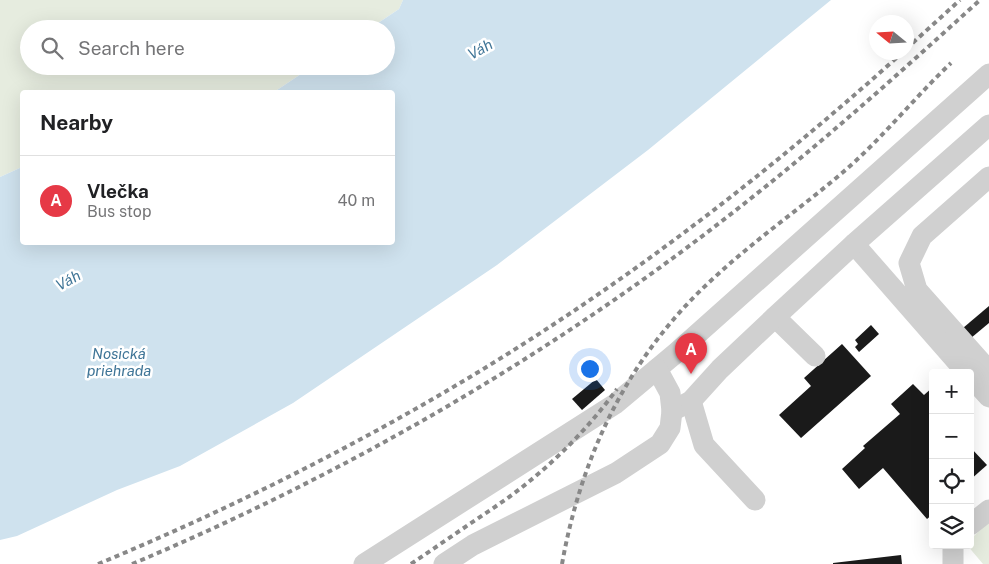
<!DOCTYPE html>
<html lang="en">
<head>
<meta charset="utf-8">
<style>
  body { margin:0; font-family:"Public Sans",sans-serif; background:#f2f2f2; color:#202124 }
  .controls { position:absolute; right:15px; bottom:15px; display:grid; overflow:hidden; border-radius:5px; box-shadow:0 5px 20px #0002 }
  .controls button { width:45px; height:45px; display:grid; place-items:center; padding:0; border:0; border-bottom:1px solid #e0e0e0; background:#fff; color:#202124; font:25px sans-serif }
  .compass { position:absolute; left:869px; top:15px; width:45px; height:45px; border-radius:50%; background:#fff; box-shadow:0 5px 20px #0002; rotate:288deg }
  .you { position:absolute; left:589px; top:368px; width:18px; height:18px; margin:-12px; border:4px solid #fff; border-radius:50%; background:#1a73e8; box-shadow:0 0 0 8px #1a73e833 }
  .badge { display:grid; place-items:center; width:32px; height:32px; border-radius:50%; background:#e63946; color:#fff; font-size:16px; font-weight:700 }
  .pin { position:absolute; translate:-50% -41px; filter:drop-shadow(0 1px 2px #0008) }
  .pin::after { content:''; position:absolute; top:26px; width:18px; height:15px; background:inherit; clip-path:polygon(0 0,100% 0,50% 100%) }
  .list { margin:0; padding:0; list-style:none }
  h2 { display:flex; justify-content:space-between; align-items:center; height:65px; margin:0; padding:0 20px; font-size:21px }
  h2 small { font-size:16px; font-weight:400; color:#757577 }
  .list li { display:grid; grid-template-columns:32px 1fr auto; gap:15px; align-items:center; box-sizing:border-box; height:90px; padding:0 20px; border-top:1px solid #e0e0e0 }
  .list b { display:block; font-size:19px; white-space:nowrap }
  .list p { margin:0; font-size:16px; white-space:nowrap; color:#757577 }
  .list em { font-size:16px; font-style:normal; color:#757577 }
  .icon { flex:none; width:28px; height:28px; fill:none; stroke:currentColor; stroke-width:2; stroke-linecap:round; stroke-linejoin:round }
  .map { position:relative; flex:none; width:989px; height:564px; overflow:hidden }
  .search { position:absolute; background:#fff; box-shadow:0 5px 20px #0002; left:20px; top:20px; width:375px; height:55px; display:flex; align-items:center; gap:12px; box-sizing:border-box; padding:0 18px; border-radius:28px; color:#757577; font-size:19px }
  .panel { position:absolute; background:#fff; box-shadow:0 5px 20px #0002; left:20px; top:90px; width:375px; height:155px; border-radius:5px }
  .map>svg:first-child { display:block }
  .green { fill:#e6ecdf }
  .water { fill:#cfe2ee }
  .building { fill:#1a1a1a }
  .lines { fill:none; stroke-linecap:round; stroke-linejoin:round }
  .minor { stroke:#d0d0d0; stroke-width:21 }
  .rail { stroke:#888; stroke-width:4; stroke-dasharray:5 4; stroke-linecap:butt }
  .labels { text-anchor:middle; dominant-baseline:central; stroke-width:5; stroke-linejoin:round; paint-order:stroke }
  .water-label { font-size:15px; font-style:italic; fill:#3f7597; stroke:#fff }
</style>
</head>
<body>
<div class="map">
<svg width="989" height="564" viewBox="0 0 989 564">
  <rect width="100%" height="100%" fill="#fff"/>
  <g class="green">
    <path d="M0 0H403L399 9 369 29H29V66H313L274 92H22V167L0 177Z"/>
    <path d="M989 521V564H983L967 545H970V540Z"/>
  </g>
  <path class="water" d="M403 0H831L648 150 497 265 293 403 180 466 117 490 17 536 0 540V177L22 167V242H392V92H274L313 66H386V29H369L399 9Z"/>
  <g class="building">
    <path d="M989 306V323L971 338 963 328Z"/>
    <path d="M871 325 879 334 859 352 855 347 858 344 855 340Z"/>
    <path d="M842 344 871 376 801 438 779 415 811 386 804 378Z"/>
    <path d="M596 379 605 390 582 410 572 399Z"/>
    <path d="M913 384 924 395 933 387V514L927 519 883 468 859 489 842 469 865 448 863 446 900 414 891 404Z"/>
    <path d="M970 447 987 465 970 480Z"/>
    <path d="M901 555 902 564H833V563Z"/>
  </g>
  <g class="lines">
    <g class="minor">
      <path d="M989 177 922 236 909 263 917 290 989 371"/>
      <path d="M854 244 967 373"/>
      <path d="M775 317 815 356"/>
      <path d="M970 376 989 397"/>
      <path d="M691 401 704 445 755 500"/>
      <path d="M672 411 691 401 720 369 775 317 854 244 989 125"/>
      <path d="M970 525 989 510"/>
      <path d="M953 545V564"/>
      <path d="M364 564 615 404 676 353 989 74"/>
      <path d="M444 564 473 545 616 473 660 444 670 428 672 411 670 393 657 369"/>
    </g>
    <g class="rail">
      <path d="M906 49 960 0"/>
      <path d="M98 564C230 509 358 445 480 371 631 279 771 171 903 52"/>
      <path d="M132 564C353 471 563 348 750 199 830 136 905 68 980 0"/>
      <path d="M411 564C433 549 455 534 477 519 492 509 507 499 521 488 558 459 590 426 617 389"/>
      <path d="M562 564C582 452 631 352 716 276 756 239 801 208 842 173 881 140 913 99 951 63"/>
    </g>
  </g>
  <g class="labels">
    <g class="water-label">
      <text transform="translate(480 49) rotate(-29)">Váh</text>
      <text transform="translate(68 280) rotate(-29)">Váh</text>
      <text x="119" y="353">Nosická<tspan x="119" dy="17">priehrada</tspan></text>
    </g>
  </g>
</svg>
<div class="controls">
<button>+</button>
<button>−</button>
<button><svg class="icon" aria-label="locate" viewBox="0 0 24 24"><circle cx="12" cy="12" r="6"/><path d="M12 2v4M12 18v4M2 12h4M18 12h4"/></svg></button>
<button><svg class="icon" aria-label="layers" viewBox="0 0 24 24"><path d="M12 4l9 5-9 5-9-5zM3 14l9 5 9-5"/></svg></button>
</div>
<svg class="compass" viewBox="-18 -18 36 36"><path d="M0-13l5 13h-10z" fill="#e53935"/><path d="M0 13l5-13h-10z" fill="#757577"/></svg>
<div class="you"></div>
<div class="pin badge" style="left:691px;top:374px">A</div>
<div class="search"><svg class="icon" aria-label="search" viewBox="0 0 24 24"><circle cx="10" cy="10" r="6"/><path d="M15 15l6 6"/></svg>Search here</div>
<section class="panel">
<h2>Nearby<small></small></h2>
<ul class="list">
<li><span class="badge">A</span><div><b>Vlečka</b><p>Bus stop</p></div><em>40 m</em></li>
</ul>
</section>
</div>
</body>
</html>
